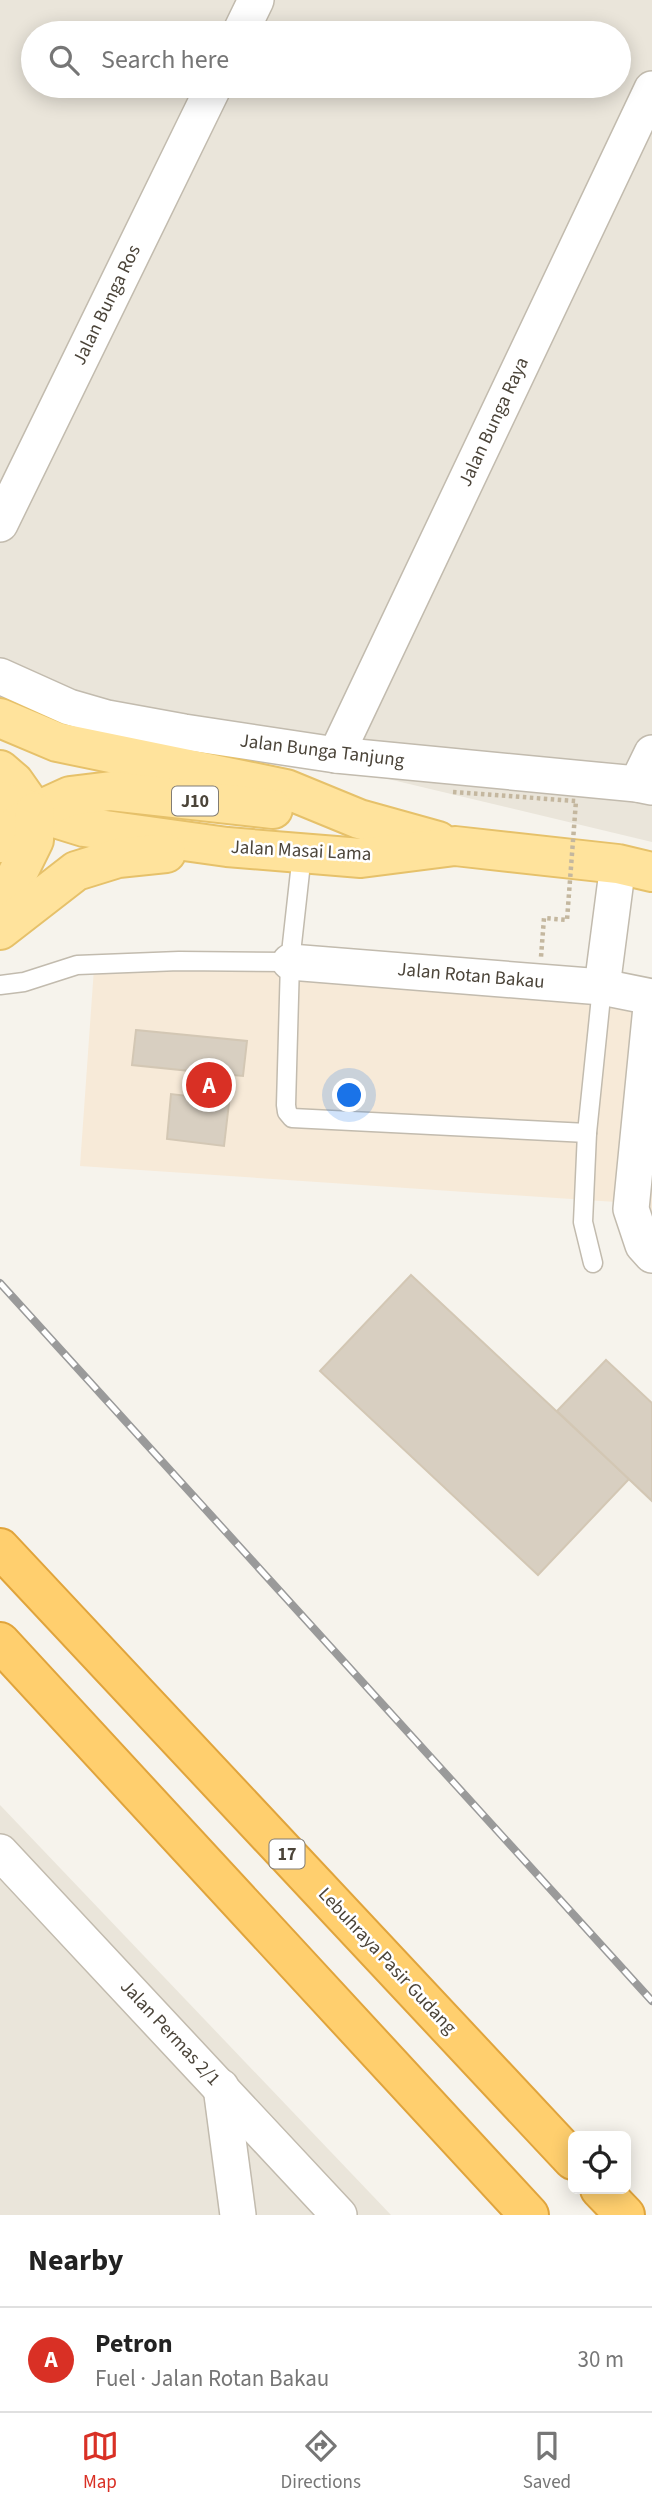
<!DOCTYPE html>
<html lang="en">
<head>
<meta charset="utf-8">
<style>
  body { margin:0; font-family:"Source Sans 3",sans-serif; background:#f2f2f2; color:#222 }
  .controls { position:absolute; right:21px; bottom:21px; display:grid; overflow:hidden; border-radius:10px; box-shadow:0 4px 18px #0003 }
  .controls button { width:63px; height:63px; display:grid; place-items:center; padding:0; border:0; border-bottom:2px solid #e0e0e0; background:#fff; color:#222; font:35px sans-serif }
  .you { position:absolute; left:350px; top:1096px; width:24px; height:24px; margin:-18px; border:5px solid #fff; border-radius:50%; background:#1a73e8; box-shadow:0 0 0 10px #1a73e833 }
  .badge { display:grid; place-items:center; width:46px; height:46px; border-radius:50%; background:#d93025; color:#fff; font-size:23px; font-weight:700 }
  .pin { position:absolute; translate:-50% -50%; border:4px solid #fff; box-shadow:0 2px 7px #0006 }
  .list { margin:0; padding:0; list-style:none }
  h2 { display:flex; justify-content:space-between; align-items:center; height:91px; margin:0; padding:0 28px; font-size:30px }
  h2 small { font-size:23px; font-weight:400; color:#767676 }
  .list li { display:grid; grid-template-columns:46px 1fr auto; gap:21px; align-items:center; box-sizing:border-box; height:105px; padding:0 28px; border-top:2px solid #e0e0e0 }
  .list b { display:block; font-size:26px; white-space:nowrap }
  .list p { margin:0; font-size:23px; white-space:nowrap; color:#767676 }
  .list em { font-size:23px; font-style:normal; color:#767676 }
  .icon { flex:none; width:38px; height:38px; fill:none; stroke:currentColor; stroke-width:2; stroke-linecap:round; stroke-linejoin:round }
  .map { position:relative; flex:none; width:652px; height:2215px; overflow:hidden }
  .search { position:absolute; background:#fff; box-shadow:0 4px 18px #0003; left:21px; right:21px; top:21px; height:77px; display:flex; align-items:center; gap:18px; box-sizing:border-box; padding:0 24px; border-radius:38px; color:#767676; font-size:26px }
  .sheet { height:196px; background:#fff }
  nav { display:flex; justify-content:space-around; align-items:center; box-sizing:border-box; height:98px; border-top:2px solid #e0e0e0; background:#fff; font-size:19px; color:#767676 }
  nav a { display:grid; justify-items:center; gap:4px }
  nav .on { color:#d93025 }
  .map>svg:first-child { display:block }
  .residential { fill:#eae5da; fill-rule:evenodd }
  .commercial { fill:#f7ead8 }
  .building { fill:#d8cfc1; stroke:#d3c7b4; stroke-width:2 }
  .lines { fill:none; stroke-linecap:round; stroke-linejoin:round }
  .lane-casing { stroke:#c2bbae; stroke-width:21 }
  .street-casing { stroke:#c2bbae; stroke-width:38 }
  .primary-casing { stroke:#e6c16a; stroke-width:42 }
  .highway-casing { stroke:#e0a43c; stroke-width:42 }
  .lane { stroke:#fff; stroke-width:18 }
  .street { stroke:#fff; stroke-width:35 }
  .primary { stroke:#ffe39c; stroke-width:38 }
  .highway { stroke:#ffcf6e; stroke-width:38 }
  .rail-casing { stroke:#9a9a9a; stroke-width:8 }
  .rail { stroke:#fff; stroke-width:5; stroke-dasharray:16; stroke-linecap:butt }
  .path-bridge { stroke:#c4b79f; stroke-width:4.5; stroke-dasharray:3.5 3.5; stroke-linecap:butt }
  .labels { text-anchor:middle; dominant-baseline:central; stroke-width:5; stroke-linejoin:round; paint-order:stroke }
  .shield { fill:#fff; stroke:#817c74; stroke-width:2 }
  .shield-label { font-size:18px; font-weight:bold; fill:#4b4439 }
  .street-label { font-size:19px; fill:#4b4439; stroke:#fff }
</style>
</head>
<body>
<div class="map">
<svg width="652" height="2215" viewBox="0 0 652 2215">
  <rect width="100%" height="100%" fill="#f6f3ec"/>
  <g class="residential">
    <path d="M0 0H652V842L384 778 35 713 0 694ZM33 33H619V86H33Z"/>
    <path d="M0 1805 391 2215H0Z"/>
  </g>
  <path class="commercial" d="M308 952 652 983V1272L616 1202 80 1166 95 954Z"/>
  <g class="building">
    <path d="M136 1030 247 1041 243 1076 221 1074 218 1101 229 1103 224 1146 167 1139 171 1094 196 1097 200 1072 132 1065Z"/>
    <path d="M411 1275 629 1479 538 1575 320 1371Z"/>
    <path d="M606 1360 652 1403V1501L557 1411Z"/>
  </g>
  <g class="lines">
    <g class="lane-casing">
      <g id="lane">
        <path d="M302 854 290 962 286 1105 287 1112 292 1118 587 1133 602 987"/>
        <path d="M0 985 24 982 77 965 179 961 290 962"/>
        <path d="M587 1133 583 1222 593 1263"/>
      </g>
    </g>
    <g class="street-casing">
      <g id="street">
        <path d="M240 33 256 0"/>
        <path d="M0 524 214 86"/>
        <path d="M0 676 69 707 107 718 184 732 336 755 637 784 652 787"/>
        <path d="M336 755 652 89"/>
        <path d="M637 784 652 753"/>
        <path d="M290 962 602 987 652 997"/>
        <path d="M602 987 618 864"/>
        <path d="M652 997 631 1209 643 1245 652 1255"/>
        <path d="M0 1852 339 2215"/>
        <path d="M221 2087 238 2215"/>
      </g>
    </g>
    <g class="primary-casing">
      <g id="primary">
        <path d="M0 718 57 742 286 789 359 819 438 841"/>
        <path d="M0 770 14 782 35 812"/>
        <path d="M0 801 84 827 227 847 361 858 455 846 618 864 652 872"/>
        <path d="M0 843 10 831 35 812 70 796 111 791 273 809"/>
        <path d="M0 909 34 840 35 812"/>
        <path d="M0 930 76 871 118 858 166 853"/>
      </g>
    </g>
    <g class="highway-casing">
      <g id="highway">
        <path d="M0 1548 573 2160"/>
        <path d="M0 1642 529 2215"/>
        <path d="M600 2189 625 2215"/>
      </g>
    </g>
    <use href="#lane" class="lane"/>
    <use href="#street" class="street"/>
    <use href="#primary" class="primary"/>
    <use href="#highway" class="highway"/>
    <g class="rail-casing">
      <path id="rail" d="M0 1283 652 2001"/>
    </g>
    <use href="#rail" class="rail"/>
    <path class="path-bridge" d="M453 792 576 801 567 920 544 918 541 957"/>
  </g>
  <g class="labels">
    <g class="shield">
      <rect x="172" y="786.5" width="46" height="29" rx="5"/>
      <rect x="269.5" y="1839.5" width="35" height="29" rx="5"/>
    </g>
    <g class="shield-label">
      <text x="195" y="801">J10</text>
      <text x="287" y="1854">17</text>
    </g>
    <g class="street-label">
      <text transform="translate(107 305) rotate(-64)">Jalan Bunga Ros</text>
      <text transform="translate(494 422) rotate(-65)">Jalan Bunga Raya</text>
      <text transform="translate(322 751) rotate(7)">Jalan Bunga Tanjung</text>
      <text transform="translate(301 851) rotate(3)">Jalan Masai Lama</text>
      <text transform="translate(471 976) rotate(5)">Jalan Rotan Bakau</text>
      <text transform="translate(387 1961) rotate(47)">Lebuhraya Pasir Gudang</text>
      <text transform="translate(170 2033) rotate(47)">Jalan Permas 2/1</text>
    </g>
  </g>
</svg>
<div class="controls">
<button><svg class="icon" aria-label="locate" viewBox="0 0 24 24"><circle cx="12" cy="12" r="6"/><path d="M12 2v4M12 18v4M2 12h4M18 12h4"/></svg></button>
</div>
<div class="you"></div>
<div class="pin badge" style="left:209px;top:1085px">A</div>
<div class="search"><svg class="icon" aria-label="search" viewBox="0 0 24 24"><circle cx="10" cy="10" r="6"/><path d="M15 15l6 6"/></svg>Search here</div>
</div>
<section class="sheet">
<h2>Nearby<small></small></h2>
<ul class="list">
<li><span class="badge">A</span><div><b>Petron</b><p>Fuel · Jalan Rotan Bakau</p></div><em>30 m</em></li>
</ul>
</section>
<nav>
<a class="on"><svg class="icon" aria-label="map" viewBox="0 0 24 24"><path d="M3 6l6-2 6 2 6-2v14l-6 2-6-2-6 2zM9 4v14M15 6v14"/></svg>Map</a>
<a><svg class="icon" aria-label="directions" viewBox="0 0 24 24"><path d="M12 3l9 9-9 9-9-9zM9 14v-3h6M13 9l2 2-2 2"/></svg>Directions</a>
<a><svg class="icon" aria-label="saved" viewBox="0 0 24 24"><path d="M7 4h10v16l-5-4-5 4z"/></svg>Saved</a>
</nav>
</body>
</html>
